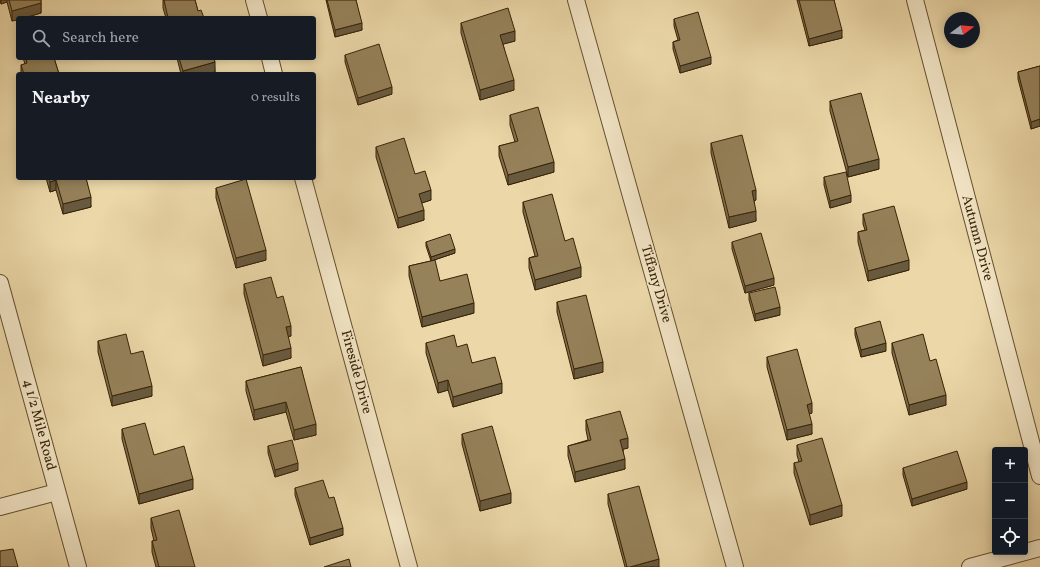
<!DOCTYPE html>
<html lang="en">
<head>
<meta charset="utf-8">
<style>
  body { margin:0; font-family:Vollkorn,serif; background:#20242c; color:#f1f3f6 }
  .controls { position:absolute; right:12px; bottom:12px; display:grid; overflow:hidden; border-radius:4px; box-shadow:0 2px 10px #0003 }
  .controls button { width:36px; height:36px; display:grid; place-items:center; padding:0; border:0; border-bottom:1px solid #363941; background:#171b24; color:#f1f3f6; font:20px sans-serif }
  .compass { position:absolute; left:944px; top:12px; width:36px; height:36px; border-radius:50%; background:#171b24; box-shadow:0 2px 10px #0003; rotate:74deg }
  .list { margin:0; padding:0; list-style:none }
  h2 { display:flex; justify-content:space-between; align-items:center; height:52px; margin:0; padding:0 16px; font-size:17px }
  h2 small { font-size:13px; font-weight:400; color:#9ea1a6 }
  .icon { flex:none; width:22px; height:22px; fill:none; stroke:currentColor; stroke-width:2; stroke-linecap:round; stroke-linejoin:round }
  .map { position:relative; flex:none; width:1040px; height:567px; overflow:hidden }
  .search { position:absolute; background:#171b24; box-shadow:0 2px 10px #0003; left:16px; top:16px; width:300px; height:44px; display:flex; align-items:center; gap:10px; box-sizing:border-box; padding:0 14px; border-radius:4px; color:#9ea1a6; font-size:15px }
  .panel { position:absolute; background:#171b24; box-shadow:0 2px 10px #0003; left:16px; top:72px; width:300px; height:108px; border-radius:4px }
  .map>svg:first-child { display:block }
  .lines { fill:none; stroke-linecap:round; stroke-linejoin:round }
  .minor-casing { stroke:#65502e; stroke-width:18 }
  .minor { stroke:#f2e5c6; stroke-width:16 }
  .wall { fill:#806f4d; stroke:#382305 }
  .shaded-wall { fill:#685a3f; stroke:#382305 }
  .building { fill:#95815a; stroke:#382305 }
  .labels { text-anchor:middle; dominant-baseline:central; stroke-width:3.5; stroke-linejoin:round; paint-order:stroke }
  .street-label { font-size:14px; fill:#382305; stroke:#f2e5c6 }
</style>
</head>
<body>
<div class="map">
<svg width="1040" height="567" viewBox="0 0 1040 567">
  <rect width="100%" height="100%" fill="#ebd7a8"/>
  <filter id="stains"><feTurbulence type="fractalNoise" baseFrequency=".005" numOctaves="4"/><feColorMatrix values="0 0 0 0 .2 0 0 0 0 .09 0 0 0 0 .02 0 0 0 .5 -.17"/></filter>
  <radialGradient id="worn" r=".72"><stop offset=".6" stop-color="#630" stop-opacity="0"/><stop offset="1" stop-color="#630" stop-opacity=".3"/></radialGradient>
  <g class="lines">
    <g class="minor-casing">
      <g id="minor">
        <path d="M254 0 259 18"/>
        <path d="M576 0 735 567"/>
        <path d="M915 0 1040 476"/>
        <path d="M270 58 274 74"/>
        <path d="M303 178 409 567"/>
        <path d="M0 283 78 567"/>
        <path d="M0 507 57 492"/>
        <path d="M970 567 1040 548"/>
      </g>
    </g>
    <use href="#minor" class="minor"/>
  </g>
  <g class="wall">
    <path d="M0 0H41V13L24 18H18L12 21 7 2 1 4Z"/>
    <path d="M163 0H195L198 11 204 18H166L163 8Z"/>
    <path d="M326 0H356L362 30 335 37Z"/>
    <path d="M797 0H834L842 38 809 46Z"/>
    <path d="M674 19 711 64 680 73 673 49V42L678 40 674 26Z"/>
    <path d="M461 23 515 41 503 44 514 90 480 100 461 33Z"/>
    <path d="M345 55 392 94 358 105 345 62Z"/>
    <path d="M23 58H54L59 74H21V65L25 64Z"/>
    <path d="M177 58H214L215 72 207 74H181Z"/>
    <path d="M1040 66V126L1031 129 1018 79V72Z"/>
    <path d="M830 101 879 169 848 177 830 111Z"/>
    <path d="M510 115 554 172 508 185 499 156V146L515 142 510 125Z"/>
    <path d="M711 143 756 200 754 201 756 221 729 228 711 153Z"/>
    <path d="M376 147 415 174 431 200 421 203 424 220 398 228 376 157Z"/>
    <path d="M824 177 851 202 830 208 824 185Z"/>
    <path d="M46 178H86L91 207 63 214 56 190 50 192Z"/>
    <path d="M216 188 266 260 236 268 216 198Z"/>
    <path d="M523 202 565 241 581 277 535 290 529 268V258L535 256 523 212Z"/>
    <path d="M863 214 909 270 868 281 858 242V232L865 230 863 224Z"/>
    <path d="M426 242 455 253 431 261 440 281 474 313 422 327 409 276V266L431 261 426 246Z"/>
    <path d="M732 242 774 285 745 293 732 249Z"/>
    <path d="M244 284 277 298 291 336 288 337 291 358 263 366 244 294Z"/>
    <path d="M749 293 780 315 755 321 749 300Z"/>
    <path d="M557 302 603 372 574 379 557 312Z"/>
    <path d="M855 328 886 351 861 357 855 335Z"/>
    <path d="M98 341 131 354 152 396 112 406 98 352Z"/>
    <path d="M426 343 457 347 502 393 453 407 448 390 438 393 426 353Z"/>
    <path d="M892 343 930 361 946 405 909 415 892 353Z"/>
    <path d="M767 357 812 413 809 414 812 434 787 440 767 367Z"/>
    <path d="M301 367 316 435 294 440 286 412 254 420 246 391V381Z"/>
    <path d="M586 420 628 448 623 449 625 469 575 482 568 456V446L588 440 586 430Z"/>
    <path d="M122 429 154 455 193 489 139 504 122 439Z"/>
    <path d="M462 434 511 503 480 511 462 444Z"/>
    <path d="M797 445 842 516 810 525 794 473V463L799 462 797 455Z"/>
    <path d="M268 446 298 470 275 477 268 453Z"/>
    <path d="M903 468 967 489 912 506 903 475Z"/>
    <path d="M295 488 329 498 343 535 310 545 295 495Z"/>
    <path d="M608 494 659 567H625L608 504Z"/>
    <path d="M151 518 195 567H156L152 552V541H154L151 528Z"/>
  </g>
  <g class="shaded-wall">
    <path d="M1 0H7V2L1 4Z"/>
    <path d="M41 3V13L24 18H18V20L12 21V11Z"/>
    <path d="M362 23V30L335 37V30Z"/>
    <path d="M842 30V38L809 46V39Z"/>
    <path d="M515 31V41L500 45V35Z"/>
    <path d="M711 57V64L680 73V66Z"/>
    <path d="M215 62V72L207 74H183V71Z"/>
    <path d="M514 80V90L480 100V90Z"/>
    <path d="M392 87V94L358 105V98Z"/>
    <path d="M1040 119V126L1031 129V122Z"/>
    <path d="M879 159V169L848 177V167Z"/>
    <path d="M554 162V172L508 185V175Z"/>
    <path d="M56 180V190L50 192V182Z"/>
    <path d="M431 190V200L419 204V194Z"/>
    <path d="M756 190V200L752 201V191Z"/>
    <path d="M851 195V202L830 208V201Z"/>
    <path d="M91 197V207L63 214V204Z"/>
    <path d="M424 210V220L398 228V218Z"/>
    <path d="M756 211V221L729 228V217Z"/>
    <path d="M455 249V253L431 261V257Z"/>
    <path d="M266 250V260L236 268V258Z"/>
    <path d="M909 260V270L868 281V271Z"/>
    <path d="M581 267V277L535 290V280Z"/>
    <path d="M774 278V285L745 293V286Z"/>
    <path d="M474 303V313L422 327V317Z"/>
    <path d="M780 307V315L755 321V314Z"/>
    <path d="M291 326V336L286 337V327Z"/>
    <path d="M886 343V351L861 357V350Z"/>
    <path d="M291 348V358L263 366V355Z"/>
    <path d="M603 362V372L574 379V369Z"/>
    <path d="M448 380V390L438 393V383Z"/>
    <path d="M502 383V393L453 407V397Z"/>
    <path d="M152 386V396L112 406V396Z"/>
    <path d="M946 395V405L909 415V405Z"/>
    <path d="M286 402V412L254 420V410Z"/>
    <path d="M812 403V413L807 415V405Z"/>
    <path d="M316 424V435L294 440V430Z"/>
    <path d="M812 424V434L787 440V430Z"/>
    <path d="M628 438V448L620 450V440Z"/>
    <path d="M625 459V469L575 482V472Z"/>
    <path d="M298 463V470L275 477V470Z"/>
    <path d="M193 479V489L139 504V494Z"/>
    <path d="M967 482V489L912 506V499Z"/>
    <path d="M511 493V503L480 511V501Z"/>
    <path d="M842 505V516L810 525V515Z"/>
    <path d="M343 528V535L310 545V538Z"/>
    <path d="M659 559V567H630Z"/>
  </g>
  <g class="building">
    <path d="M9 0H41V3L12 11Z"/>
    <path d="M164 0H195L198 11 201 10 204 18H168Z"/>
    <path d="M327 0H356L362 23 335 30Z"/>
    <path d="M799 0H834L842 30 809 39Z"/>
    <path d="M508 8 515 31 500 35 514 80 480 90 461 23Z"/>
    <path d="M698 12 711 57 680 66 673 42 680 40 674 19Z"/>
    <path d="M379 44 392 87 358 98 345 55Z"/>
    <path d="M26 58H54L59 74H24L21 65 27 63Z"/>
    <path d="M179 58H214L215 62 183 71Z"/>
    <path d="M1040 66V119L1031 122 1018 72Z"/>
    <path d="M861 93 879 159 848 167 830 101Z"/>
    <path d="M538 107 554 162 508 175 499 146 518 141 510 115Z"/>
    <path d="M742 135 756 190 752 191 756 211 729 217 711 143Z"/>
    <path d="M404 138 415 174 425 171 431 190 419 194 424 210 398 218 376 147Z"/>
    <path d="M846 172 851 195 830 201 824 177Z"/>
    <path d="M49 178H86L91 197 63 204 56 180 50 182Z"/>
    <path d="M246 179 266 250 236 258 216 188Z"/>
    <path d="M552 194 565 241 573 238 581 267 535 280 529 258 538 256 523 202Z"/>
    <path d="M894 206 909 260 868 271 858 232 867 230 863 214Z"/>
    <path d="M761 233 774 278 745 286 732 242Z"/>
    <path d="M450 234 455 249 431 257 426 242Z"/>
    <path d="M435 260 440 281 467 274 474 303 422 317 409 266Z"/>
    <path d="M271 277 277 298 283 296 291 326 286 327 291 348 263 355 244 284Z"/>
    <path d="M775 287 780 307 755 314 749 293Z"/>
    <path d="M586 295 603 362 574 369 557 302Z"/>
    <path d="M880 321 886 343 861 350 855 328Z"/>
    <path d="M126 334 131 354 143 351 152 386 112 396 98 341Z"/>
    <path d="M923 334 930 361 936 359 946 395 909 405 892 343Z"/>
    <path d="M454 335 457 347 467 344 472 363 495 357 502 383 453 397 448 380 438 383 426 343Z"/>
    <path d="M797 349 812 403 807 405 812 424 787 430 767 357Z"/>
    <path d="M301 367 316 424 294 430 286 402 254 410 246 381Z"/>
    <path d="M620 411 628 438 620 440 625 459 575 472 568 446 591 440 586 420Z"/>
    <path d="M145 423 154 455 184 446 193 479 139 494 122 429Z"/>
    <path d="M492 426 511 493 480 501 462 434Z"/>
    <path d="M822 438 842 505 810 515 794 463 802 461 797 445Z"/>
    <path d="M292 440 298 463 275 470 268 446Z"/>
    <path d="M957 451 967 482 912 499 903 468Z"/>
    <path d="M323 480 329 498 334 497 343 528 310 538 295 488Z"/>
    <path d="M639 486 659 559 630 567H627L608 494Z"/>
    <path d="M179 510 195 567H159L152 541 157 540 151 518Z"/>
    <path d="M13 549 18 567H0V551Z"/>
    <path d="M349 559 351 567H324Z"/>
  </g>
  <g class="labels">
    <g class="street-label">
      <text transform="translate(977 238) rotate(75)">Autumn Drive</text>
      <text transform="translate(656 284) rotate(74)">Tiffany Drive</text>
      <text transform="translate(356 372) rotate(75)">Fireside Drive</text>
      <text transform="translate(39 425) rotate(75)">4 1/2 Mile Road</text>
    </g>
  </g>
  <rect width="100%" height="100%" filter="url(#stains)"/>
  <rect width="100%" height="100%" fill="url(#worn)"/>
</svg>
<div class="controls">
<button>+</button>
<button>−</button>
<button><svg class="icon" aria-label="locate" viewBox="0 0 24 24"><circle cx="12" cy="12" r="6"/><path d="M12 2v4M12 18v4M2 12h4M18 12h4"/></svg></button>
</div>
<svg class="compass" viewBox="-18 -18 36 36"><path d="M0-13l5 13h-10z" fill="#e53935"/><path d="M0 13l5-13h-10z" fill="#9ea1a6"/></svg>
<div class="search"><svg class="icon" aria-label="search" viewBox="0 0 24 24"><circle cx="10" cy="10" r="6"/><path d="M15 15l6 6"/></svg>Search here</div>
<section class="panel">
<h2>Nearby<small>0 results</small></h2>
<ul class="list">
</ul>
</section>
</div>
</body>
</html>
